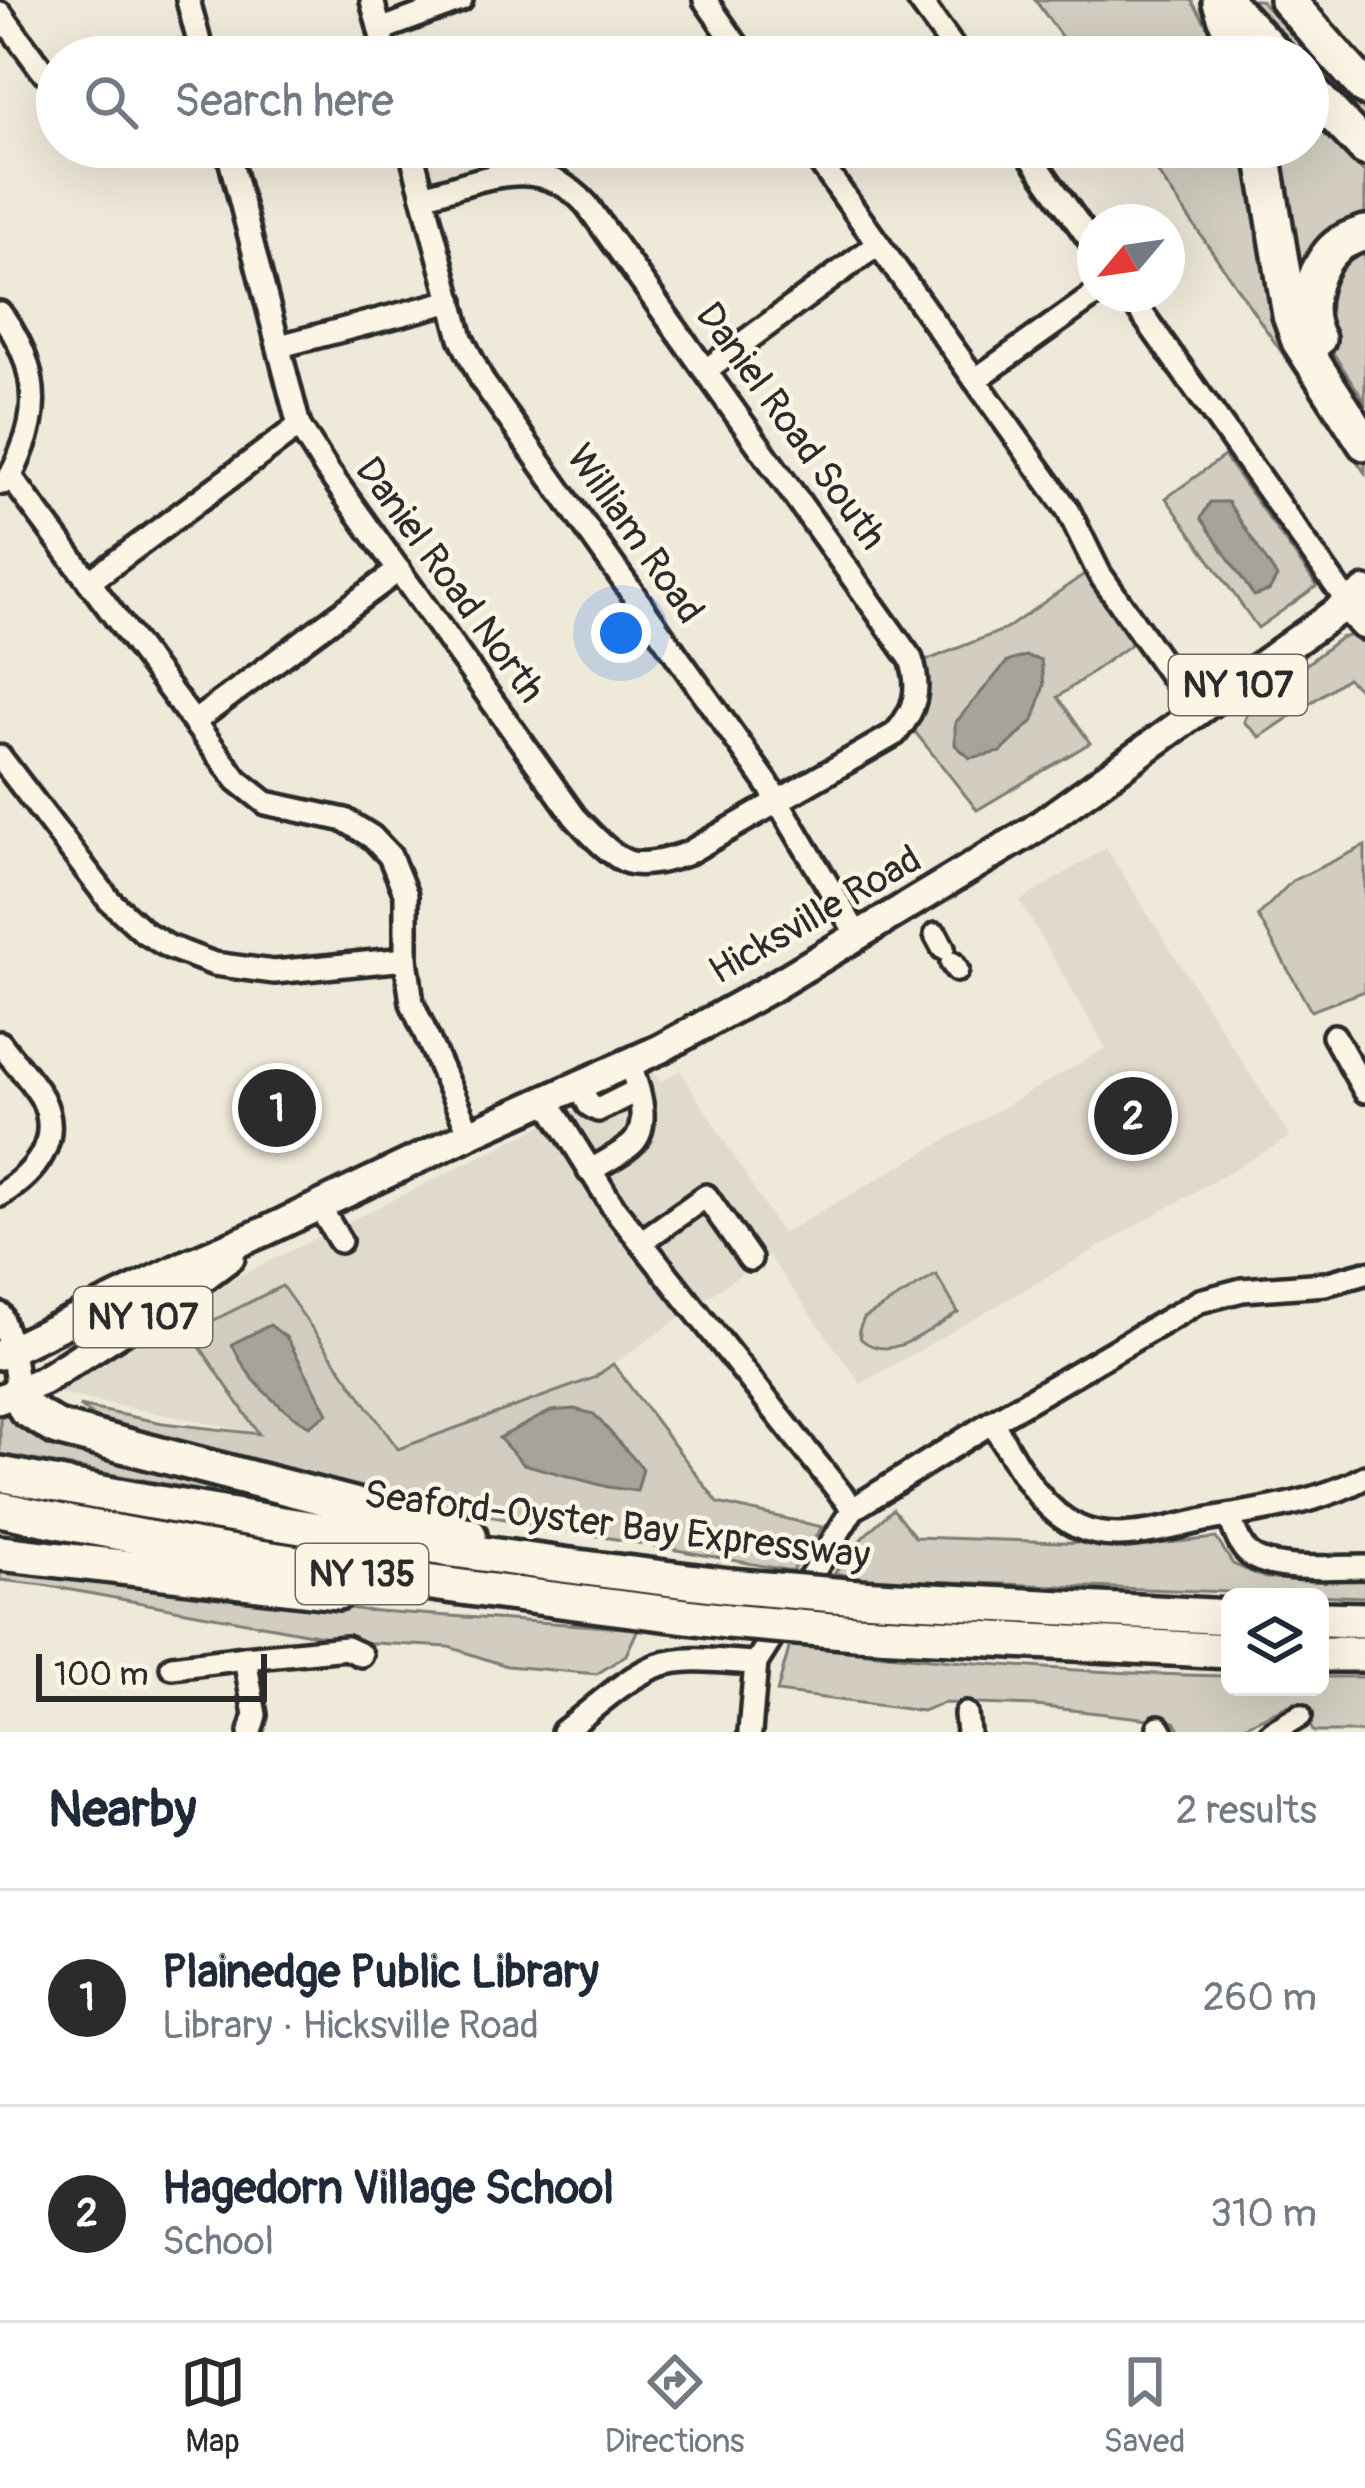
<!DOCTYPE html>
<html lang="en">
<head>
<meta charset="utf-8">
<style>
  body { margin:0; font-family:Pangolin,sans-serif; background:#f6f6f7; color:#1f2937 }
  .controls { position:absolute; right:36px; bottom:36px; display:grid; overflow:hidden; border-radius:18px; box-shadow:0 12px 48px #0002 }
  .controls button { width:108px; height:108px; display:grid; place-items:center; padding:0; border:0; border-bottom:3px solid #e0e1e3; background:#fff; color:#1f2937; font:60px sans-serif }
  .compass { position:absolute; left:1077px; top:204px; width:108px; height:108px; border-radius:50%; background:#fff; box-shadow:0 12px 48px #0002; rotate:241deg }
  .scale { position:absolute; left:36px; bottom:30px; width:231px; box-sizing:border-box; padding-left:12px; border:6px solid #2b2b2b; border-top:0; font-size:33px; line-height:42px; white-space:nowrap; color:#2b2b2b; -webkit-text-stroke:9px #fcf5e5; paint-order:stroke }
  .you { position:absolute; left:621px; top:633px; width:42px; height:42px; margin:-30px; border:9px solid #fff; border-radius:50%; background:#1a73e8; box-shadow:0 0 0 18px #1a73e833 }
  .badge { display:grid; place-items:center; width:78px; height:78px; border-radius:50%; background:#2b2b2b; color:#fff; font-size:39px; font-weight:700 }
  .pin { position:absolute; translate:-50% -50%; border:6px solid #fff; box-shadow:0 3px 12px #0006 }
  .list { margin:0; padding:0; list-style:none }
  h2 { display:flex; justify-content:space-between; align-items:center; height:156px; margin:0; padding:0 48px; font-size:51px }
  h2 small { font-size:39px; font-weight:400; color:#747a83 }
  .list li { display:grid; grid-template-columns:78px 1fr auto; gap:36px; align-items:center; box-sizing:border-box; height:216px; padding:0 48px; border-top:3px solid #e0e1e3 }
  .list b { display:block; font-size:45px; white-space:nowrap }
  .list p { margin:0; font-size:39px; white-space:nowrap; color:#747a83 }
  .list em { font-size:39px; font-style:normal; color:#747a83 }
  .icon { flex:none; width:66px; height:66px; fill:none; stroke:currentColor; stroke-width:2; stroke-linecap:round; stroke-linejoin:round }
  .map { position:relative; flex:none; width:1365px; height:1732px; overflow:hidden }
  .search { position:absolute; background:#fff; box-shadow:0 12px 48px #0002; left:36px; right:36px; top:36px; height:132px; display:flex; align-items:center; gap:30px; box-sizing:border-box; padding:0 42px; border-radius:66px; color:#747a83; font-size:45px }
  .sheet { height:588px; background:#fff }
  nav { display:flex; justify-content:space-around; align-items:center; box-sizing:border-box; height:168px; border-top:3px solid #e0e1e3; background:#fff; font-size:33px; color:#747a83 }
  nav a { display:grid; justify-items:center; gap:6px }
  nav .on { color:#2b2b2b }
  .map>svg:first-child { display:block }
  .built { fill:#e0dacc }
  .green { fill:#d2cdc0; stroke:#7e7c76; stroke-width:3 }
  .water { fill:#a6a399; stroke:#75736d; stroke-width:3 }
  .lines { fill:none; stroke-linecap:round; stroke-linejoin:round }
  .minor-casing { stroke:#2b2b2b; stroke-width:30 }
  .major-casing { stroke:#2b2b2b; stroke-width:36 }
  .highway-casing { stroke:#2b2b2b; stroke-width:42 }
  .minor { stroke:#fcf5e5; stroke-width:21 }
  .major { stroke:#fcf5e5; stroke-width:27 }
  .highway { stroke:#fcf5e5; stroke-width:33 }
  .highway-bridge-casing { stroke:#2b2b2b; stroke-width:42; stroke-linecap:butt }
  .highway-bridge { stroke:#fcf5e5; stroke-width:33 }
  .labels { text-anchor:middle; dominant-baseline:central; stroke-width:9; stroke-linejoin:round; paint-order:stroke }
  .shield { fill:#fcf5e5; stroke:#6a6863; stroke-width:3 }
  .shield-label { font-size:36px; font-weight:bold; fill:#2b2b2b }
  .street-label { font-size:39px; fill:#2b2b2b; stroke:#fcf5e5 }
</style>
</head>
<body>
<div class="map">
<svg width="1365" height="1732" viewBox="0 0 1365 1732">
  <rect width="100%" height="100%" fill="#efe9da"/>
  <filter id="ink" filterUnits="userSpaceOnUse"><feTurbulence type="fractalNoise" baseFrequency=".00833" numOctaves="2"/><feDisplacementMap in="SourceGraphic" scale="24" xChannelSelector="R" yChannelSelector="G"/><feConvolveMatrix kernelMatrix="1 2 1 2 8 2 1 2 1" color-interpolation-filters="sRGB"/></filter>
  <g filter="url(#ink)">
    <path class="built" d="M1106 848 1290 1137 861 1384 768 1255 594 1378 398 1449 282 1286 261 1434 56 1393 85 1368 181 1305 652 1071 660 1082 680 1070 782 1234 1106 1048 1020 901Z"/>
    <g class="green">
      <path d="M1035 0H1191L1227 57H1076Z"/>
      <path d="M1241 0H1260L1365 111V133L1308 71V57H1295Z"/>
      <path d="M1308 113 1365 173V226L1300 299 1267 147H1308Z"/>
      <path d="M1140 147H1252L1279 311 1365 457V473Z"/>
      <path d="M1365 241V402L1324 339 1317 289 1336 257Z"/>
      <path d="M1224 456 1317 586 1258 628 1166 498Z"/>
      <path d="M1090 570 1138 639 1058 697 1090 743 977 810 912 728 920 663 1006 629Z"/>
      <path d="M1350 629 1356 630 1365 639V695L1347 678 1260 737 1244 722 1249 709 1340 638 1349 636Z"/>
      <path d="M1365 846V991L1311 1011 1258 916 1292 881Z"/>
      <path d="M936 1275 958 1312C931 1328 890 1365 861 1339L859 1330 864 1318Z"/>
      <path d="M282 1286 398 1449 594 1378 613 1364 718 1503 822 1527 792 1571 406 1501 96 1418 79 1406 163 1423 259 1434 190 1332Z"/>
      <path d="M10 1413 315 1511 0 1454V1418Z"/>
      <path d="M893 1509 915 1537 1147 1545 1216 1538 1233 1564 1265 1578 1365 1579V1597L868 1579 834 1573 863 1537Z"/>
      <path d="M0 1566 208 1588 363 1610 638 1629 626 1655 597 1674 507 1666 449 1647 355 1642 44 1585 0 1580Z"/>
      <path d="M790 1645C935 1661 1083 1674 1230 1676V1687H1320V1677H1365V1732H1314L1294 1703 1231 1732H1182L1175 1722 1036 1706 944 1703 922 1711 777 1692Z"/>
    </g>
    <g class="water">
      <path d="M1210 502H1228L1277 577 1269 591 1254 596 1201 518Z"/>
      <path d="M1025 656 1041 660 1044 685 1034 720 1001 752 970 758 955 745V723L1007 662Z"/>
      <path d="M270 1325 287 1338 328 1413 309 1426C275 1405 248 1381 232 1344Z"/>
      <path d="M574 1409 594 1414 643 1469 637 1491 608 1487 523 1464 499 1438 551 1411Z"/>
    </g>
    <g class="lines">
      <g class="minor-casing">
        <g id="minor">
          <path d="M188 0 203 57"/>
          <path d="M372 0 387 57"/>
          <path d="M705 0 745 57"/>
          <path d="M919 0 960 57"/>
          <path d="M0 13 42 70 57 82"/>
          <path d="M380 30 461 0"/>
          <path d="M227 147 299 426 327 470 575 817C587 830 610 856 628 862 646 867 670 859 686 854L895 734C916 710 921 689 911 659L587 205C539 151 483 180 423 196"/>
          <path d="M410 147 461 338 483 382 767 783 858 936"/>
          <path d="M809 147 1068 510 1099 573 1198 714"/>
          <path d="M1024 147 1095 247"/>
          <path d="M1128 294 1349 604"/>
          <path d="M0 313C31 354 43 401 22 450 17 462 14 474 3 483"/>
          <path d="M280 346 452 301"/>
          <path d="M706 370 878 244"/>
          <path d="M975 380 1096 294"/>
          <path d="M11 477 237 780 266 803 345 820 372 837 390 856 406 895V959L412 1003 470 1134"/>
          <path d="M89 582 299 426"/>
          <path d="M194 722 399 570"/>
          <path d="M0 757 109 900 144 932 169 947 214 964 274 972 406 959"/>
          <path d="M936 935 943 948"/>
          <path d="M952 963 957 970"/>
          <path d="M1334 1036 1365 1091"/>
          <path d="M0 1043C13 1061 31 1079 42 1098 63 1140 35 1174 0 1195"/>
          <path d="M579 1085 589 1105 598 1110 638 1090"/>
          <path d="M546 1099 614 1208 853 1509"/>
          <path d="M589 1171C603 1163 619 1155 631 1145 653 1126 637 1085 629 1062"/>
          <path d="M319 1206 340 1241"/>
          <path d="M641 1242 706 1196 750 1259"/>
          <path d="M0 1314 12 1349 18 1391"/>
          <path d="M992 1422C1015 1460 1036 1507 1078 1527 1095 1535 1115 1536 1133 1534 1157 1532 1181 1525 1205 1520 1259 1510 1317 1504 1365 1477"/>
          <path d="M1229 1516C1234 1527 1238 1543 1247 1552 1267 1573 1336 1567 1365 1567"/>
          <path d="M245 1658 346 1648 361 1655"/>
          <path d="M172 1667 245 1658 255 1715 250 1732"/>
          <path d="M966 1714 968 1732"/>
          <path d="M1159 1727 1162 1732"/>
          <path d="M563 1732C591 1711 627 1676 659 1665 689 1655 725 1662 756 1663"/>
          <path d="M750 1732 756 1663 853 1509 992 1422 1200 1301 1242 1290 1325 1284 1365 1273"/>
          <path d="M1272 1732 1300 1716"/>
        </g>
      </g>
      <g class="major-casing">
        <g id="major">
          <path d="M0 1355 188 1264 266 1231 470 1134 660 1049 769 989 1033 830 1365 591"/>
          <path d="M0 1399 44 1380 191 1286 230 1257"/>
        </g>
      </g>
      <g class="highway-casing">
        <g id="highway">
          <path d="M1224 0 1278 57"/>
          <path d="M1287 0 1365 88"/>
          <path d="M1220 2 1239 57"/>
          <path d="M1308 88 1365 148"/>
          <path d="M1262 147 1290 315 1299 341 1365 443"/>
          <path d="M1318 339C1303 314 1311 276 1330 253 1339 242 1352 237 1365 233"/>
          <path d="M1349 604 1365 622"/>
          <path d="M18 1391 26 1409 57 1428 469 1535"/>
          <path d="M0 1474C242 1521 485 1557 730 1586"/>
          <path d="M0 1509C240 1560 483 1591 727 1621"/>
          <path d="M0 1553 338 1592"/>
          <path d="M858 1597 1230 1617"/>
          <path d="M1320 1619 1365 1620"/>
          <path d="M856 1632 1230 1651"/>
          <path d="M1320 1654H1365"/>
        </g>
      </g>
      <use href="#minor" class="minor"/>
      <use href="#major" class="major"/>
      <use href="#highway" class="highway"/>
      <g class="highway-bridge-casing">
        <g id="highway-bridge">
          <path d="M730 1586 858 1597"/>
          <path d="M727 1621 856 1632"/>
        </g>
      </g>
      <use href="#highway-bridge" class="highway-bridge"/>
    </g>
  </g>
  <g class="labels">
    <g class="shield">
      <rect x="1169" y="655" width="138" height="60" rx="9"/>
      <rect x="74" y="1287" width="138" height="60" rx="9"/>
      <rect x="296" y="1544" width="132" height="60" rx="9"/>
    </g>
    <g class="shield-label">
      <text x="1238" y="685">NY 107</text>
      <text x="143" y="1317">NY 107</text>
      <text x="362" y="1574">NY 135</text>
    </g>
    <g class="street-label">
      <text transform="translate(791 426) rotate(54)">Daniel Road South</text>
      <text transform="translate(635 534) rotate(55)">William Road</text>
      <text transform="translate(450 580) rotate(54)">Daniel Road North</text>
      <text transform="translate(815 915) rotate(-30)">Hicksville Road</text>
      <text transform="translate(617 1525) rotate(7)">Seaford-Oyster Bay Expressway</text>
    </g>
  </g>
</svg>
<div class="controls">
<button><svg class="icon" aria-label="layers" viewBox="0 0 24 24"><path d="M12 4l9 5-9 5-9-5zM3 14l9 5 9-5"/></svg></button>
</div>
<svg class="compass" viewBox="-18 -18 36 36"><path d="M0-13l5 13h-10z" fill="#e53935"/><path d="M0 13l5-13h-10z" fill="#747a83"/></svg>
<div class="scale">100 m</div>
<div class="you"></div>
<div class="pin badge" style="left:277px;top:1108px">1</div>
<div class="pin badge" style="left:1133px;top:1116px">2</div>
<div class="search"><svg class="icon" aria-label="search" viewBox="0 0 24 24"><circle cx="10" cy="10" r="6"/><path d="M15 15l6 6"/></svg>Search here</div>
</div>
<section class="sheet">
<h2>Nearby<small>2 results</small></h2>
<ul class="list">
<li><span class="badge">1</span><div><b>Plainedge Public Library</b><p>Library · Hicksville Road</p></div><em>260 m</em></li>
<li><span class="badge">2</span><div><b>Hagedorn Village School</b><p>School</p></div><em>310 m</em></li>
</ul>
</section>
<nav>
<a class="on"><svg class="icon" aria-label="map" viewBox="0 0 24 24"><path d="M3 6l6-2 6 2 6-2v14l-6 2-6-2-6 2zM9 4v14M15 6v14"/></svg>Map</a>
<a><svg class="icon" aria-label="directions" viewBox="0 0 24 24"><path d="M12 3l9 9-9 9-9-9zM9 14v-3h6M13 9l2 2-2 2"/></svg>Directions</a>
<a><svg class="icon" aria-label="saved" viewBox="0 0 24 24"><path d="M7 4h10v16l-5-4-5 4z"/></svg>Saved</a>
</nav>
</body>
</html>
